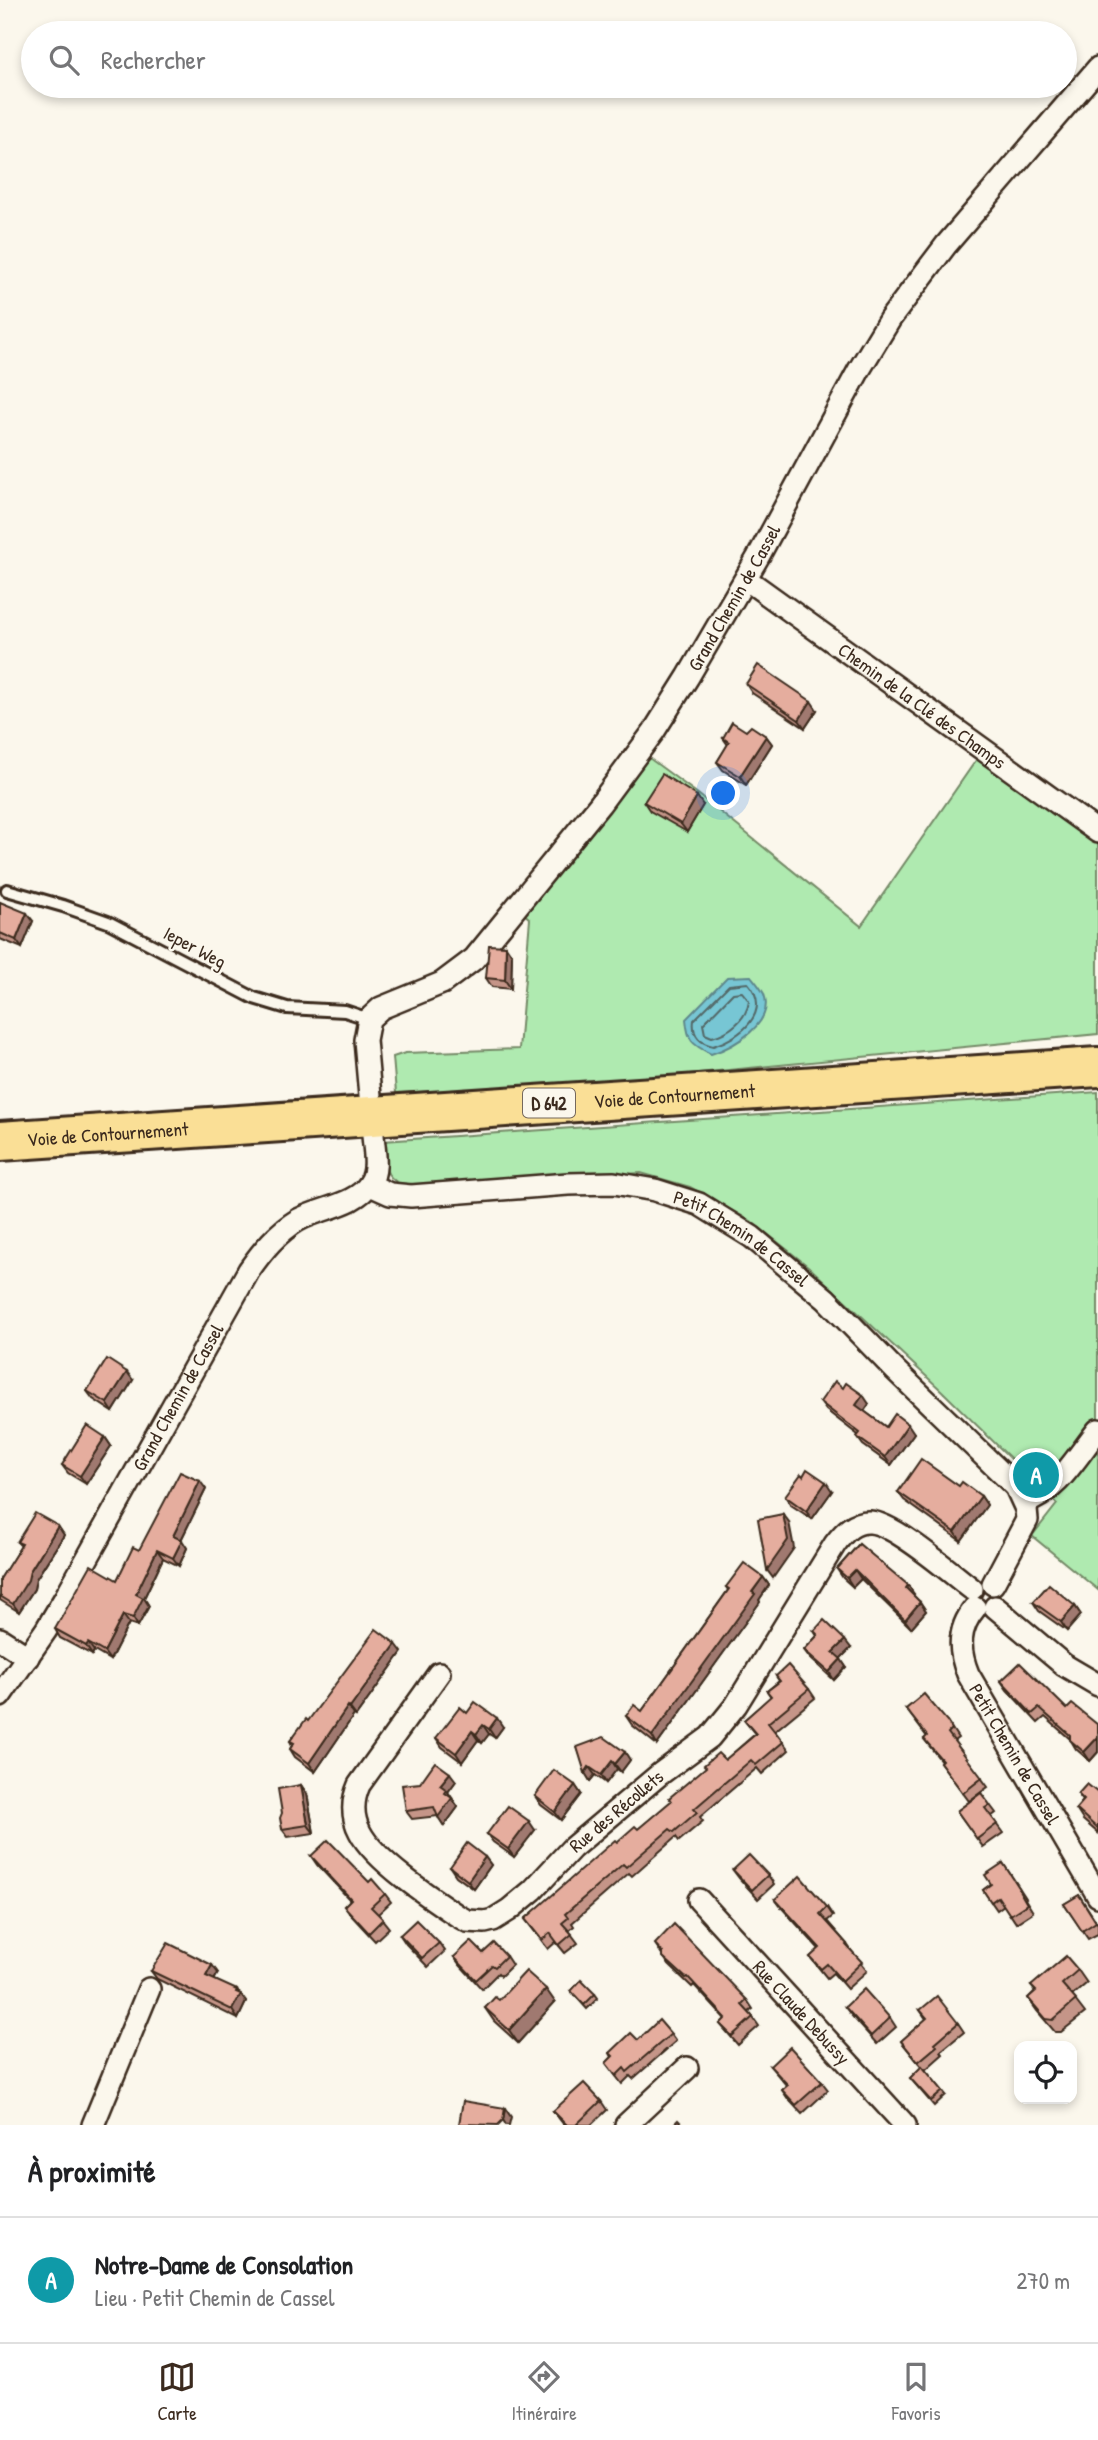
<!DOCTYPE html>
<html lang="fr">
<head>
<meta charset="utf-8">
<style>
  body { margin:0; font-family:"Patrick Hand",sans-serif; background:#f6f6f6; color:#202124 }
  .controls { position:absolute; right:21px; bottom:21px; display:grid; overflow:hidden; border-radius:14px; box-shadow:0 4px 10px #0003 }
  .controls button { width:63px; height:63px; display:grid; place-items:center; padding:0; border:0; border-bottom:2px solid #e0e0e0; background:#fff; color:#202124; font:35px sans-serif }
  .you { position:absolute; left:724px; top:794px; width:24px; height:24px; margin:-18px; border:5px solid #fff; border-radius:50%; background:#1a73e8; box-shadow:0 0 0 10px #1a73e833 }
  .badge { display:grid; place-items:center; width:46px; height:46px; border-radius:50%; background:#3b2a1e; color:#fff; font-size:23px; font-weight:700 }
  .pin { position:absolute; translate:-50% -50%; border:4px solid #fff; box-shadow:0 2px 7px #0006 }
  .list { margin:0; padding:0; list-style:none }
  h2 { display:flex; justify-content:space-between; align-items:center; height:91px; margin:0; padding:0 28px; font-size:30px }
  h2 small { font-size:23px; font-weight:400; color:#757577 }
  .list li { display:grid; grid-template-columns:46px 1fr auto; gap:21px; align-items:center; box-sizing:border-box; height:126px; padding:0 28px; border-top:2px solid #e0e0e0 }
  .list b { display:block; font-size:26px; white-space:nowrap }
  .list p { margin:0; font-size:23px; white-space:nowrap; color:#757577 }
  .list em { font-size:23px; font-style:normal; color:#757577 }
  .icon { flex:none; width:38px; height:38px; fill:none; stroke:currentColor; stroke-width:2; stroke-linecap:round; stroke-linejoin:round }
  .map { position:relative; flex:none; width:1098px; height:2125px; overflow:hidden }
  .search { position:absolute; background:#fff; box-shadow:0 4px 10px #0003; left:21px; right:21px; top:21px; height:77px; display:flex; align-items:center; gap:18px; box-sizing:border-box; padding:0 24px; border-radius:38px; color:#757577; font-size:26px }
  .sheet { height:217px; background:#fff }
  nav { display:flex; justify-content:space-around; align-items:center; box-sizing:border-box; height:98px; border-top:2px solid #e0e0e0; background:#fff; font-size:19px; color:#757577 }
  nav a { display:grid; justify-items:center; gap:4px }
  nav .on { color:#3b2a1e }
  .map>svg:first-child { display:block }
  .green { fill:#afeab0; stroke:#758a67; stroke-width:2 }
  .water { fill:#77c6d4; stroke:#5f888b; stroke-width:2 }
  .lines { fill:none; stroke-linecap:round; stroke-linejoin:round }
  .shore { stroke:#536867; stroke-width:2 }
  .lane-casing { stroke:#3b2a1e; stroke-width:16 }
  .street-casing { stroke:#3b2a1e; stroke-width:26 }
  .highway-casing { stroke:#3b2a1e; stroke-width:44 }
  .lane { stroke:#fbf7ec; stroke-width:10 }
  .street { stroke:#fbf7ec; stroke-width:21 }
  .highway { stroke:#fadf96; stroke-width:38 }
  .wall { fill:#c59588; stroke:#3b2a1e; stroke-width:2 }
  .shaded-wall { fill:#a0796f; stroke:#3b2a1e; stroke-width:2 }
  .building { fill:#e5ad9e; stroke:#3b2a1e; stroke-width:2 }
  .labels { text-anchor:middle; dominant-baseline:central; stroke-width:5; stroke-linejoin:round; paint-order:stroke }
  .shield { fill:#fbf7ec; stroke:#75685c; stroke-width:2 }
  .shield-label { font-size:18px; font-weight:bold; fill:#3b2a1e }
  .street-label { font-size:19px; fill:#3b2a1e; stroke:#fbf7ec }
</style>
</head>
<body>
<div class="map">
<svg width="1098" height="2125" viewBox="0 0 1098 2125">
  <rect width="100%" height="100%" fill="#fbf7ec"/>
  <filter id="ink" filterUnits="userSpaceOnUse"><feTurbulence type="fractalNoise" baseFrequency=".0143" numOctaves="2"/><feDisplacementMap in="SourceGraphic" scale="14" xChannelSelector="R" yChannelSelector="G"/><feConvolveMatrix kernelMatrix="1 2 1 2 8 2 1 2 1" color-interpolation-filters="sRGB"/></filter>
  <g filter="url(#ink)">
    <g class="green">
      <path d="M979 756 1098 843V1034L585 1084 396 1093 393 1057 405 1053 519 1049 530 919 523 913 649 758 698 794 861 926Z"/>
      <path d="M1098 1092V1590L1032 1536 1057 1504 942 1391 809 1267 751 1221 690 1187 641 1173 411 1188C382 1180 385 1167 383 1141Z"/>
    </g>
    <path class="water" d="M751 976C755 981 761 988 764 994 775 1024 733 1047 711 1054 691 1044 688 1041 686 1019L727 977Z"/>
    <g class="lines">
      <g class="shore">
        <path d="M748 983C773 1012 740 1038 713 1046 699 1043 692 1035 694 1020L729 985Z"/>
        <path d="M742 992 749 1001C747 1019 729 1033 712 1037L705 1034 703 1024 733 993Z"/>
      </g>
      <g class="lane-casing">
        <path id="lane" d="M7 890 63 906 108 922 254 998 287 1008 345 1011 369 1019"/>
      </g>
      <g class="street-casing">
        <g id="street">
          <path id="s1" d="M746 579 1098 832"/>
          <path id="s2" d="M370 1096 365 1040 369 1019 381 1008 442 983 474 959 600 804 654 731 688 677 758 557 859 370 890 319 946 245 1098 68"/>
          <path id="s3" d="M370 1185 390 1194 411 1196 568 1184 614 1183 655 1190 699 1204 752 1237 826 1299 895 1370 1016 1487 1026 1509 1027 1520 993 1584"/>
          <path d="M1024 1503C1057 1493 1077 1456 1098 1430"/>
          <path d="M995 1607 1064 1665 1098 1685"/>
          <path id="s4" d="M975 1608C958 1628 958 1650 968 1674L1098 1896"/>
          <path d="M0 1639 28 1657"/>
          <path id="s5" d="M439 1673 359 1785C352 1801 352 1817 360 1832 374 1860 431 1898 458 1916L467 1921 485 1922 493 1920 509 1910 533 1890 572 1848 660 1774 710 1737 736 1705 835 1544C844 1532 854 1521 870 1522 894 1523 951 1573 972 1589"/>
          <path id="s6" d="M0 1696 46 1630 65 1598 249 1270C263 1250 277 1233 298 1220 320 1208 357 1205 370 1183 379 1170 374 1150 373 1135"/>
          <path id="s7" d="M699 1900 905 2125"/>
          <path d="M93 2125 149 1989"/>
          <path d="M626 2125 687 2068"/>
        </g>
      </g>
      <g class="highway-casing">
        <g id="highway">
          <path id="s8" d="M0 1141 1098 1067"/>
        </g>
      </g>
      <use href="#lane" class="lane"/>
      <use href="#street" class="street"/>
      <use href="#highway" class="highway"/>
    </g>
    <g class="wall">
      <path d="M746 684 817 710 805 728 752 693Z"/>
      <path d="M746 731 766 736 772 744 746 785 723 770 717 762 728 745 723 738Z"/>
      <path d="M644 802 703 805 687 832 650 811Z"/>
      <path d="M0 902 33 921 22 948 0 939Z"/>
      <path d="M512 955 511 989 492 987 486 978Z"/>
      <path d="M133 1380 113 1412 93 1399 87 1391Z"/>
      <path d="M820 1402 869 1404 864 1411 886 1427 914 1433 891 1465 863 1445 857 1437 858 1435 826 1410Z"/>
      <path d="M105 1437 111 1446 86 1484 68 1473 62 1465Z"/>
      <path d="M959 1486 981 1496 987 1505 961 1541 904 1500 898 1492Z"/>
      <path d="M206 1489 181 1540 187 1548 179 1566 163 1558 144 1598 149 1606 138 1626 129 1623 110 1660 94 1651 92 1655 60 1638 55 1629 117 1580 139 1550Z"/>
      <path d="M832 1491 812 1519 791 1505 785 1496Z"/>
      <path d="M58 1526 64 1535 36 1579 34 1589 19 1612 0 1600V1579L21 1546 17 1542Z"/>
      <path d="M859 1544 914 1594 913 1595 920 1602 926 1611 911 1628 861 1579 853 1587 843 1578 837 1569Z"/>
      <path d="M763 1577 769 1585 759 1600 760 1602 657 1745 632 1725 626 1716 642 1711 728 1590 726 1587Z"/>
      <path d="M1033 1602 1075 1606 1081 1615 1067 1631 1039 1611Z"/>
      <path d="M814 1631 851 1648 840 1659 846 1667 834 1680 810 1658 804 1650 817 1636Z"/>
      <path d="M402 1652 356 1716 354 1715 315 1772 295 1757 290 1749 292 1745 290 1741 308 1721Z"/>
      <path d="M776 1676 809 1689 815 1698 775 1731 789 1750 762 1774 757 1768 700 1817 703 1821 679 1841 676 1837 632 1876 629 1873 572 1923 574 1926 569 1931 578 1943 565 1953 556 1942 548 1949 525 1919 617 1842 638 1829 725 1760 755 1734 744 1720 771 1697 767 1691 779 1681Z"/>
      <path d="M1001 1681 1067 1709 1098 1725V1752L1090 1761 1076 1749 1070 1739 1045 1717 1038 1723 1007 1690Z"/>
      <path d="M906 1709 947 1721 958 1738 954 1741 988 1787 969 1801 940 1762 941 1761 924 1739 927 1737Z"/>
      <path d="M467 1713 503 1727 495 1738 489 1734 482 1743 478 1740 462 1762 442 1747 436 1738Z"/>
      <path d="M577 1747 630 1760 621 1772 617 1769 606 1783 595 1775 590 1781Z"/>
      <path d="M456 1781 448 1792 458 1807 444 1826 438 1816 412 1819 406 1811Z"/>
      <path d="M301 1785 307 1794 314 1833 288 1837 282 1829Z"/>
      <path d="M575 1785 581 1794 561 1820 541 1805 535 1796Z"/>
      <path d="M981 1793 996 1813 991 1817 1003 1833 983 1847 957 1811Z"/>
      <path d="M1098 1793V1833L1083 1820 1076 1809 1083 1801 1078 1794Z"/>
      <path d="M535 1830 514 1857 493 1842 487 1834Z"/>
      <path d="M311 1856 369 1882 385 1894 391 1902 378 1914 389 1928 375 1941 350 1914 344 1906 350 1900 317 1865Z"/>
      <path d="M485 1857 491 1865 474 1889 456 1876 450 1867Z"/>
      <path d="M1003 1863 1026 1898 1025 1899 1033 1912 1016 1923 1004 1905 997 1910 983 1890 991 1884Z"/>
      <path d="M733 1870 768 1875 774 1884 758 1899 739 1878Z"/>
      <path d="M1079 1895 1098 1924V1934L1088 1939 1064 1904Z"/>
      <path d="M775 1899 827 1907 833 1916 827 1921 847 1944 853 1953 867 1971 847 1989 833 1973 827 1978 810 1957 819 1949 781 1907Z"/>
      <path d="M400 1935 439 1943 445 1951 428 1967 406 1944Z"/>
      <path d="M655 1944 747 2000 753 2009 749 2012 759 2026 738 2045 720 2024 725 2019 694 1985 692 1987 669 1965Z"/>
      <path d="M483 1953 506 1956 512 1965 501 1976 498 1973 482 1989 460 1965 454 1957Z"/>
      <path d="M212 1965 218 1973 214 1980 240 1994 246 2002 238 2019 157 1979 151 1971Z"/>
      <path d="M1078 1970 1087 1983 1072 1996 1085 2013 1061 2032H1055L1037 2011 1028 1998 1035 1991 1031 1986Z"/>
      <path d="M571 1991 595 1994 598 1998 587 2009Z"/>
      <path d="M499 2000 555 2002 518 2043 494 2021 485 2008Z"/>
      <path d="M845 2007 890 2018 896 2027 877 2044 851 2015Z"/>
      <path d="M920 2010 958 2023 964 2032 941 2051 943 2054 925 2070 946 2095 934 2106 910 2078 922 2067 901 2041 926 2019Z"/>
      <path d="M671 2034 676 2041 633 2079 630 2076 622 2084 606 2063 612 2057 610 2053 638 2040Z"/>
      <path d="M770 2066 822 2082 828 2090 802 2114 788 2099 782 2090 787 2086Z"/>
      <path d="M601 2101 607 2110 591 2125H564L553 2111Z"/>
    </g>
    <g class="shaded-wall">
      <path d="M811 701 817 710 805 728 799 720Z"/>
      <path d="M766 736 772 744 746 785 740 776Z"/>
      <path d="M697 796 703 805 687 832 681 824Z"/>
      <path d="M27 913 33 921 22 948 16 940Z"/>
      <path d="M506 946 512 955 511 989 505 980Z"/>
      <path d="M127 1372 133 1380 113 1412 107 1403Z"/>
      <path d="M863 1395 869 1404 862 1414 856 1405Z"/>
      <path d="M908 1424 914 1433 891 1465 885 1457Z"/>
      <path d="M105 1437 111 1446 86 1484 80 1476Z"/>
      <path d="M200 1481 206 1489 179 1544 173 1536Z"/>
      <path d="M826 1482 832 1491 812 1519 806 1511Z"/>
      <path d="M981 1496 987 1505 961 1541 955 1532Z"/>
      <path d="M783 1514 789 1522 794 1548 773 1578 767 1570Z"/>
      <path d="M58 1526 64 1535 36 1579 34 1589 19 1612 13 1604 30 1571Z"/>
      <path d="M182 1540 187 1548 179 1566 173 1558Z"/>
      <path d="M157 1550 163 1558 144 1598 149 1606 138 1626 133 1618 136 1594Z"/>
      <path d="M855 1570 861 1579 853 1587 847 1578Z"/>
      <path d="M763 1577 769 1585 759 1600 760 1602 657 1745 652 1736Z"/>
      <path d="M908 1585 914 1594 912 1597 906 1588Z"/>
      <path d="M920 1602 926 1611 911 1628 905 1620Z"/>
      <path d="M1075 1606 1081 1615 1067 1631 1061 1622Z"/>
      <path d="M123 1615 129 1623 110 1660 104 1652Z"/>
      <path d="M845 1640 851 1648 839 1660 833 1652Z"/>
      <path d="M88 1643 94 1651 92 1655 86 1646Z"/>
      <path d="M396 1644 402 1652 356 1716 350 1708Z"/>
      <path d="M841 1659 846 1667 834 1680 829 1672Z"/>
      <path d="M348 1706 354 1715 315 1772 309 1763Z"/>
      <path d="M497 1718 503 1727 495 1738 489 1729Z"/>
      <path d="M483 1725 489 1734 482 1743 476 1734Z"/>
      <path d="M472 1731 478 1740 462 1762 456 1753Z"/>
      <path d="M1098 1737V1752L1090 1761 1084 1752Z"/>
      <path d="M625 1752 630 1760 621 1772 615 1764Z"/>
      <path d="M612 1761 617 1769 606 1783 601 1775Z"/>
      <path d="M589 1767 595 1775 590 1781 585 1773Z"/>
      <path d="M450 1773 456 1781 448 1792 458 1807 444 1826 438 1817 440 1785Z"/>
      <path d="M301 1785 307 1794 314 1833 308 1825Z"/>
      <path d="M575 1785 581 1794 561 1820 555 1812Z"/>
      <path d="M529 1821 535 1830 514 1857 508 1849Z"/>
      <path d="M485 1857 491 1865 474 1889 468 1881Z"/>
      <path d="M212 1965 218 1973 212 1984 206 1976Z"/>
      <path d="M546 1989 555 2002 518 2043 509 2030Z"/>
      <path d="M237 1990 246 2002 238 2019 232 2010Z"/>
      <path d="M505 2108 511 2117 509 2125H506L503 2120Z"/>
    </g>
    <g class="building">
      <path d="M758 665 811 701 799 720 746 684Z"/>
      <path d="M732 722 746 731 751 726 766 736 740 776 717 762 729 742 723 738Z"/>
      <path d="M662 774 697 796 681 824 644 802Z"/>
      <path d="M0 902 27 913 16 940 0 933Z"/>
      <path d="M489 945 506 946 505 980 486 978Z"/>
      <path d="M107 1359 127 1372 107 1403 87 1391Z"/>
      <path d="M835 1381 843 1388 846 1383 863 1395 856 1405 886 1427 895 1414 908 1424 885 1457 857 1437 860 1433 820 1402Z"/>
      <path d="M87 1425 105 1437 80 1476 62 1465Z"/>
      <path d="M921 1459 959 1486 962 1482 981 1496 955 1532 898 1492Z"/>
      <path d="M807 1469 826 1482 806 1511 785 1496 801 1474 803 1476Z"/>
      <path d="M180 1472 200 1481 173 1536 182 1540 173 1558 157 1550 136 1594 143 1598 133 1618 123 1615 104 1652 88 1643 86 1646 55 1629 91 1565 117 1580 133 1547 139 1550Z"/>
      <path d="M35 1513 58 1526 30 1571 28 1580 13 1604 0 1596V1579L22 1544 17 1542Z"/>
      <path d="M783 1514 788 1540 767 1570 758 1519Z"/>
      <path d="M859 1544 908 1585 906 1588 920 1602 905 1620 855 1570 847 1578 837 1569Z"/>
      <path d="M744 1563 763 1577 752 1592 755 1594 652 1736 626 1716 634 1705 642 1711 729 1589 726 1587Z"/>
      <path d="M1049 1584 1075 1606 1061 1622 1033 1602Z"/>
      <path d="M824 1620 845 1640 833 1652 841 1659 829 1672 804 1650 818 1635 814 1631Z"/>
      <path d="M376 1629 396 1644 350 1708 348 1706 309 1763 290 1749 294 1743 290 1741 306 1719 308 1721Z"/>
      <path d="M1020 1663 1067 1709 1072 1704 1098 1725V1737L1084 1752 1070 1740V1735L1039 1708 1032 1714 1001 1681Z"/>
      <path d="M788 1665 809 1689 768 1723 783 1742 756 1765 751 1760 694 1809 697 1812 674 1832 670 1829 626 1867 623 1864 565 1914 568 1918 562 1923 572 1934 559 1945 550 1933 542 1940 525 1919 615 1840 617 1842 635 1826 638 1829 671 1801 669 1798 706 1767 704 1765 718 1753 725 1760 756 1734 744 1720 771 1696 767 1691 780 1681 776 1676Z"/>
      <path d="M924 1694 947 1721 952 1729 948 1733 982 1778 963 1793 940 1762 942 1760 924 1739 927 1736 906 1709Z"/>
      <path d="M475 1702 497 1718 489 1729 483 1725 476 1734 472 1731 456 1753 436 1738 460 1707 467 1713Z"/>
      <path d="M604 1737 625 1752 615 1764 612 1761 601 1775 589 1767 585 1773 577 1747Z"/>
      <path d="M435 1762 450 1773 440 1785 447 1790 445 1793 452 1798 438 1817 434 1807 406 1811 402 1785 420 1783Z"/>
      <path d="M554 1770 575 1785 555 1812 535 1796Z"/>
      <path d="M1087 1784 1098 1793V1829L1076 1809 1084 1800 1078 1794Z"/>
      <path d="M301 1785 308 1825 282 1829 280 1818 282 1813 278 1789Z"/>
      <path d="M981 1793 990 1805 985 1808 997 1824 977 1839 957 1811Z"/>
      <path d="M508 1806 529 1821 508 1849 487 1834Z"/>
      <path d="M328 1840 369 1882 372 1879 385 1894 371 1907 383 1919 369 1933 344 1906 351 1899 311 1856Z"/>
      <path d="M467 1843 485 1857 468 1881 450 1867Z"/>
      <path d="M749 1855 768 1875 752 1890 733 1870Z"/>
      <path d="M1003 1863 1020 1889 1019 1890 1027 1904 1010 1915 998 1897 991 1902 983 1890 991 1884 985 1875Z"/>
      <path d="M800 1876 827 1907 820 1914 847 1944 846 1945 862 1962 842 1981 827 1964 821 1969 810 1957 820 1948 775 1899Z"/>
      <path d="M1079 1895 1096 1922 1082 1931 1064 1904Z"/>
      <path d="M416 1920 439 1943 422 1958 400 1935Z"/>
      <path d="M674 1924 747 2000 742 2005 753 2017 732 2036 720 2024 726 2018 688 1977 686 1978 663 1957V1953L655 1944Z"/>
      <path d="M471 1941 483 1953 494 1943 506 1956 495 1967 492 1965 476 1980 454 1957Z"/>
      <path d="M168 1943 212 1965 206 1976 237 1990 236 1992 241 1994 232 2010 151 1971Z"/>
      <path d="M1066 1956 1078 1970 1062 1984 1076 2000 1053 2020 1046 2019 1028 1998 1036 1991 1031 1986Z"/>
      <path d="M526 1971 546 1989 509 2030 485 2008 495 1997 499 2000Z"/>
      <path d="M581 1980 595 1994 584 2005 571 1991Z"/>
      <path d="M864 1989 890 2018 871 2036 845 2007Z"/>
      <path d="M937 1996 958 2023 935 2043 937 2046 918 2062 901 2041 927 2018 920 2010Z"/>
      <path d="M659 2020 671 2034 627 2072 624 2068 616 2076 606 2063 613 2056 610 2053 631 2033 638 2040Z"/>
      <path d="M790 2047 822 2082 796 2105 782 2090 788 2085 770 2066Z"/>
      <path d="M922 2066 943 2091 931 2101 910 2078Z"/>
      <path d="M584 2083 601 2101 576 2125H567L553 2111Z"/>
      <path d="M463 2101 505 2108 503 2120 498 2125 459 2124Z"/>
      <path d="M678 2120 683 2125H673Z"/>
    </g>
  </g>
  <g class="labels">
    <rect class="shield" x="523" y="1088.5" width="52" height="29" rx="5"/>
    <g class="shield-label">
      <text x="549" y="1103">D 642</text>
    </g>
    <g class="street-label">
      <text stroke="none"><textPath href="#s2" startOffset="646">Grand Chemin de Cassel</textPath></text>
      <text stroke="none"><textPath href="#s1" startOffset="217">Chemin de la Clé des Champs</textPath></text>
      <text transform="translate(195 947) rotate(28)">Ieper Weg</text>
      <text stroke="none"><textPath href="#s8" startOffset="676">Voie de Contournement</textPath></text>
      <text stroke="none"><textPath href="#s8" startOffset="108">Voie de Contournement</textPath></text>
      <text stroke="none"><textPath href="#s3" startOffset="388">Petit Chemin de Cassel</textPath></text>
      <text stroke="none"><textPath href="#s6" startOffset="348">Grand Chemin de Cassel</textPath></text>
      <text stroke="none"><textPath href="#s4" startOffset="163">Petit Chemin de Cassel</textPath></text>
      <text stroke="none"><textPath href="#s5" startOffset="518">Rue des Récollets</textPath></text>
      <text stroke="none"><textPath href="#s7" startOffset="152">Rue Claude Debussy</textPath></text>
    </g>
  </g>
</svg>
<div class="controls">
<button><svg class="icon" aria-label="locate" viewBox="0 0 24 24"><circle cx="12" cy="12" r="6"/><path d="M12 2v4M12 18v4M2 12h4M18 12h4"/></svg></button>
</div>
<div class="you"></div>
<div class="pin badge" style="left:1036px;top:1475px;background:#0f9aa8">A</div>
<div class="search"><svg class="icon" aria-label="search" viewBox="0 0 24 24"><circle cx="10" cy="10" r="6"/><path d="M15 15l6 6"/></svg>Rechercher</div>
</div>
<section class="sheet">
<h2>À proximité<small></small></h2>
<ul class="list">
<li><span class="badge" style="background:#0f9aa8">A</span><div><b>Notre-Dame de Consolation</b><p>Lieu · Petit Chemin de Cassel</p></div><em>270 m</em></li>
</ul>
</section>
<nav>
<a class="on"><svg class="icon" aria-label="map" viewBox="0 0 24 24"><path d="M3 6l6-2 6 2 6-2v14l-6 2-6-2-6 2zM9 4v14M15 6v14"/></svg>Carte</a>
<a><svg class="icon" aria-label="directions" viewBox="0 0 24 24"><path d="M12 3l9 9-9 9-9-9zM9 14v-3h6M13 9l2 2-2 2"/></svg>Itinéraire</a>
<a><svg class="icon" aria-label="saved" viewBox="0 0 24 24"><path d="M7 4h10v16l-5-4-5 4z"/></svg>Favoris</a>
</nav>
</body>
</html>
